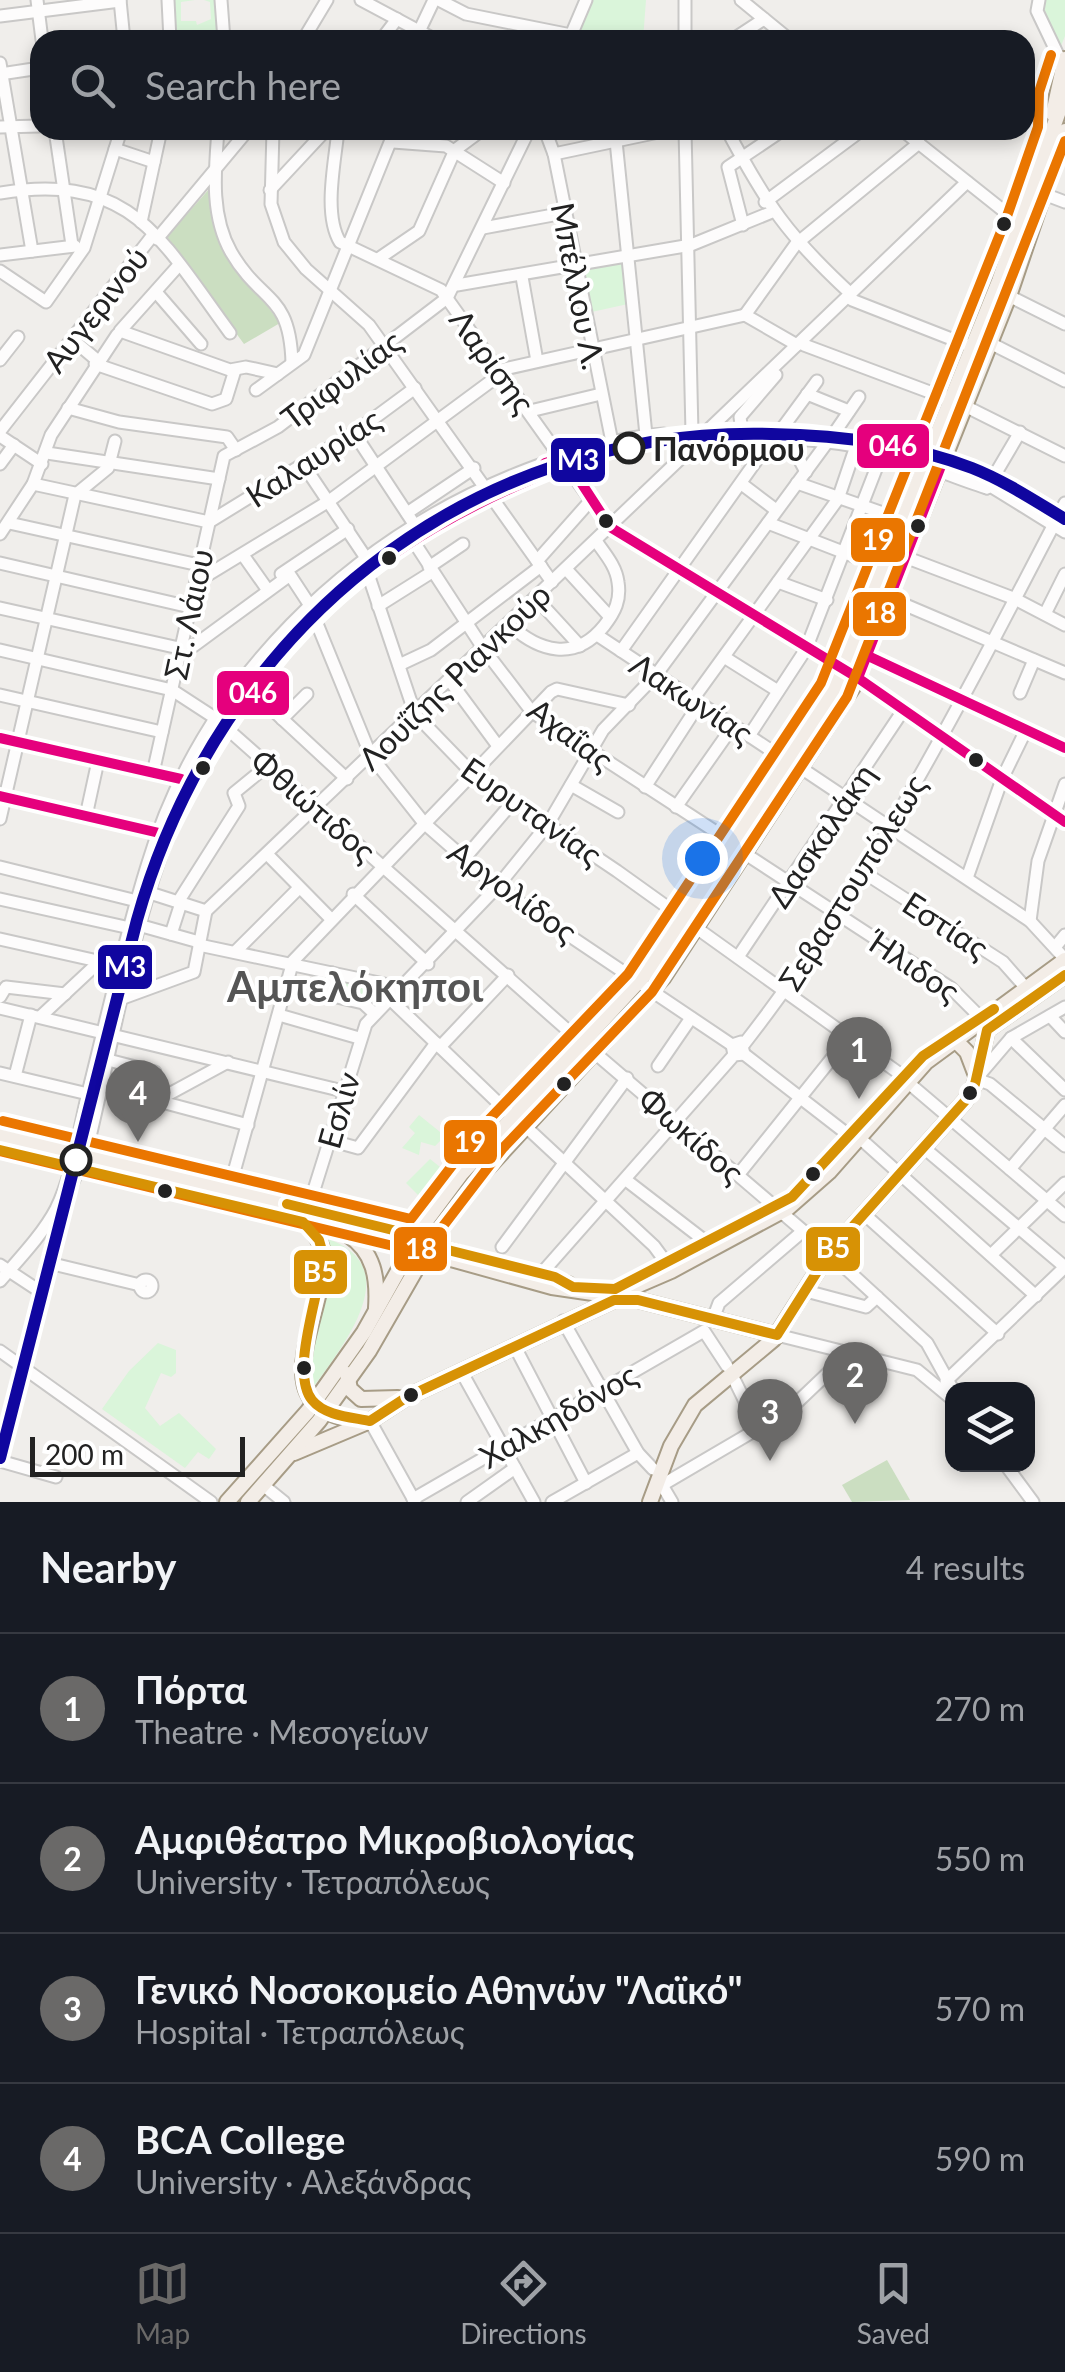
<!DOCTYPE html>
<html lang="en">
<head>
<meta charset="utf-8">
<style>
  body { margin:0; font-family:Lato,sans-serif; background:#242831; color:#f1f3f6 }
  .controls { position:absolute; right:30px; bottom:30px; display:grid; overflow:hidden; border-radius:20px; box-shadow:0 5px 15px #0003 }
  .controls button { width:90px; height:90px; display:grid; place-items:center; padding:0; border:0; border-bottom:2px solid #363941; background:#171b24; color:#f1f3f6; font:50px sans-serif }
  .scale { position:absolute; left:30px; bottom:25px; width:215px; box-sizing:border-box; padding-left:10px; border:5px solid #222; border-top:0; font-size:28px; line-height:35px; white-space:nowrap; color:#222; -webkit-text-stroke:8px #fff; paint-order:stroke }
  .you { position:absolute; left:702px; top:858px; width:35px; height:35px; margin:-25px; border:8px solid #fff; border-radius:50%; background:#1a73e8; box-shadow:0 0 0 15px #1a73e833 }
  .badge { display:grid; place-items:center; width:65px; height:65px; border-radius:50%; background:#6a6968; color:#fff; font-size:32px; font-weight:700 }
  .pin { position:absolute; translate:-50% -82px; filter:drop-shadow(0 2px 5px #0008) }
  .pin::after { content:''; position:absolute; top:52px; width:35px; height:30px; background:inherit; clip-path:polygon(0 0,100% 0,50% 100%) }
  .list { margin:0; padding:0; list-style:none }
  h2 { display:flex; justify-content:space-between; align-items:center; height:130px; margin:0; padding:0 40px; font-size:42px }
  h2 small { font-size:32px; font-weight:400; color:#9ea1a6 }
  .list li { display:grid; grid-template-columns:65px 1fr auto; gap:30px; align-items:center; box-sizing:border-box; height:150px; padding:0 40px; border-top:2px solid #363941 }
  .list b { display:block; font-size:38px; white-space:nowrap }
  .list p { margin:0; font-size:32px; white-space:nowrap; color:#9ea1a6 }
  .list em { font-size:32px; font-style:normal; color:#9ea1a6 }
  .icon { flex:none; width:55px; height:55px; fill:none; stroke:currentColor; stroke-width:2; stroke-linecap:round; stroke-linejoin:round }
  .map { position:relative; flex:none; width:1065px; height:1502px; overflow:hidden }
  .search { position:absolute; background:#171b24; box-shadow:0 5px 15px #0003; left:30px; right:30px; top:30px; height:110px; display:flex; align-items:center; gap:25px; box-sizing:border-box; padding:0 35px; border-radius:30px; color:#9ea1a6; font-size:38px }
  .sheet { height:730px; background:#171b24 }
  nav { display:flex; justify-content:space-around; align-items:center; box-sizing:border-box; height:140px; border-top:2px solid #363941; background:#171b24; font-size:28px; color:#9ea1a6 }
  nav a { display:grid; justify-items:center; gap:5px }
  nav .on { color:#6a6968 }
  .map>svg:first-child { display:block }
  .forest { fill:#cbdec1 }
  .park { fill:#daf5da }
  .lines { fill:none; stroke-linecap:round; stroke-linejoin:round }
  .minor-casing { stroke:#c9c8c7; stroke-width:15 }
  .major-casing { stroke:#a79c86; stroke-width:18 }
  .minor { stroke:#fdfcfc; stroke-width:11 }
  .major { stroke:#f3ede7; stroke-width:14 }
  .bus-1-casing { stroke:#fff; stroke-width:18 }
  .bus-2-casing { stroke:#fff; stroke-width:18 }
  .bus-3-casing { stroke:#fff; stroke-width:18 }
  .bus-4-casing { stroke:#fff; stroke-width:18 }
  .bus-1 { stroke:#e5007d; stroke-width:10 }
  .bus-2 { stroke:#ea7600; stroke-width:10 }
  .bus-3 { stroke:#ea7600; stroke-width:10 }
  .bus-4 { stroke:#d79205; stroke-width:10 }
  .metro-1-casing { stroke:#fff; stroke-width:20 }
  .metro-1 { stroke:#10069f; stroke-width:12 }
  .bus-dot { fill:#222; stroke:#fff; stroke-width:4 }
  .stop-dot { fill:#fff; stroke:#222; stroke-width:5 }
  .labels { text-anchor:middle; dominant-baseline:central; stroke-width:8; stroke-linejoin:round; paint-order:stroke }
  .street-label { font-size:32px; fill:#222; stroke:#fff }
  .stop-label { font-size:32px; font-weight:bold; fill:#222; stroke:#fff; text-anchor:start }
  .district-label { font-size:42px; font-weight:bold; fill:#555; stroke:#fff }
  .line-badge { stroke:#fff; stroke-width:4 }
  .badge-label { font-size:28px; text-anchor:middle; font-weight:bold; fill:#fff }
</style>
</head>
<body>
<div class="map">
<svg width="1065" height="1502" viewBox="0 0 1065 1502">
  <rect width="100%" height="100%" fill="#f0eeeb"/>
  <g class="forest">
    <path d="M210 188 227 252 280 323 244 344 166 238Z"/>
    <path d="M887 1460 910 1500 852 1502 842 1485Z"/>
  </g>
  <g class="park">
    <path d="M173 0H195L181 2V21H196L197 25 211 19 210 2 204 0H216L218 37 176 39Z"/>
    <path d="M590 0H646L643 40H572Z"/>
    <path d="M1041 0H1065V36L1059 51Z"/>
    <path d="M624 261 628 304 587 313 576 270Z"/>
    <path d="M333 979 394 991 375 1009 330 993Z"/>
    <path d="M419 1115 445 1136 435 1146 421 1142 419 1155 402 1148 415 1133 409 1127Z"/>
    <path d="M430 1159 445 1171 420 1197 406 1183Z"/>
    <path d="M319 1236C412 1262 345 1343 310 1392L305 1378 322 1287Z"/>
    <path d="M158 1343 176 1350V1373L171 1377 161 1373 145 1408 160 1426 179 1413 216 1449 209 1459 198 1452 185 1468 102 1409 129 1371Z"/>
  </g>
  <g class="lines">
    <g class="minor-casing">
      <g id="minor">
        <path d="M37 0 42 40"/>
        <path d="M120 0 124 40"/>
        <path d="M168 0 170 40"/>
        <path d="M221 0 224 40"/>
        <path d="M361 0 436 40"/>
        <path d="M439 0 466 14 571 35"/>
        <path d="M741 0 790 40"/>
        <path d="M1039 0 1037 11 1059 57"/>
        <path d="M0 16 120 1"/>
        <path d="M303 40 327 0"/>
        <path d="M381 40 397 19"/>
        <path d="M415 40 434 0"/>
        <path d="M569 40 586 0"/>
        <path d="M685 40V0"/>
        <path d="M732 40 764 19"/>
        <path d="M0 63 32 251"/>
        <path d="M0 74 40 68"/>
        <path d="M0 127 40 126"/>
        <path d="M55 130 72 245"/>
        <path d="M218 130C215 170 210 215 231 252 261 304 290 292 292 363"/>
        <path d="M273 130 271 204 284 242 306 269 369 325 552 582"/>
        <path d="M338 130C335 162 323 214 340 242L441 290 610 527 858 678 1065 822"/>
        <path d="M545 130 554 154 612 442"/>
        <path d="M685 130 692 433"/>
        <path d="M727 130C767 205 788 236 851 294"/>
        <path d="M902 130 1020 224"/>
        <path d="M616 141 646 435"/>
        <path d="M393 142 446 146 504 183"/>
        <path d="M115 149 154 162"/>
        <path d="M554 154 668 130"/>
        <path d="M270 190 326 130"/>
        <path d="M0 193C132 172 160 238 230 333"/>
        <path d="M1044 194 1065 202"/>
        <path d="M765 202 862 130"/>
        <path d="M141 222 161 130"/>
        <path d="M743 225 728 167 783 130"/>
        <path d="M483 228 564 213"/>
        <path d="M157 239 248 130"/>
        <path d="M0 255 75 246"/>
        <path d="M378 259 419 231 455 150 482 130"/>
        <path d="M179 265 120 331 230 370 246 367 278 374"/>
        <path d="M0 271 46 302 84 248 121 130"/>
        <path d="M522 277 537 361"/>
        <path d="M457 285 691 245 772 212"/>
        <path d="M156 292 201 344"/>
        <path d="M1009 296 1065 324"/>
        <path d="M852 300 972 347"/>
        <path d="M745 315 796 244 919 143"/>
        <path d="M745 315 797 345"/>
        <path d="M72 339 98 361"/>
        <path d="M990 343 1065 381"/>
        <path d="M804 345 951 400"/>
        <path d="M0 360 18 337"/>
        <path d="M95 364 212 404 226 399 235 370"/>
        <path d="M500 370 745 315"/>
        <path d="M256 390 304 355 395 130"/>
        <path d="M807 394 849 411"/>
        <path d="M965 406 1065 456"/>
        <path d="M68 408 119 422 227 437 236 450"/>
        <path d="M530 411 601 394"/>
        <path d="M0 431 153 235"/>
        <path d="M706 432 967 182"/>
        <path d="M742 432 740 417 776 375"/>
        <path d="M354 433 414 524"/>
        <path d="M778 434 817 381"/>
        <path d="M788 434C831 435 876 436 917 450 966 466 1020 506 1065 532"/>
        <path d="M833 435 859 397"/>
        <path d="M0 436 42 464"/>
        <path d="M790 442 806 472"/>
        <path d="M47 453 219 479"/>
        <path d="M0 464 14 445"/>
        <path d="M311 476 366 558"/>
        <path d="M797 483 903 520"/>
        <path d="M33 484 209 522"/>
        <path d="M743 485 776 510"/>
        <path d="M987 488 1020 432"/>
        <path d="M407 513 474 468"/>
        <path d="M209 522 354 433 415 388"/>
        <path d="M9 523 199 565"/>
        <path d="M768 523 884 568"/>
        <path d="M0 534 33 484 51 435 117 335"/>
        <path d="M412 539 483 648 532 712 733 843"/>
        <path d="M243 555 267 589"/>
        <path d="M905 557 1013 598 1065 625"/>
        <path d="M537 561 592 499"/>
        <path d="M0 563 190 607"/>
        <path d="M429 567 463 544"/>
        <path d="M566 569 610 617"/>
        <path d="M367 571 415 714 473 774 617 871 903 1076"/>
        <path d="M281 574 348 529"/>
        <path d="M196 582 329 501 502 373"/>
        <path d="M778 582 827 600"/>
        <path d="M536 598 580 646"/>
        <path d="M889 598 1065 673"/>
        <path d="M378 606 432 572"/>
        <path d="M0 608 188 650 290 575 309 604 371 756 424 823 497 887 732 1045"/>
        <path d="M1045 614 1065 574"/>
        <path d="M509 624C539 652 575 662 604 626 615 612 621 600 618 582 616 566 605 554 596 541"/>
        <path d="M597 635 787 761"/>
        <path d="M0 650 172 690 215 718 582 1043"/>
        <path d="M621 651 771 440"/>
        <path d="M866 655 1065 748"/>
        <path d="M724 657 778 691"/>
        <path d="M399 665 431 650 541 566"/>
        <path d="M450 681 498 746"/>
        <path d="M250 689 347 779"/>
        <path d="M1020 693 1034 660"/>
        <path d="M0 695 162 732"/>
        <path d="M693 699 838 499 856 446"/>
        <path d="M282 719 307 694"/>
        <path d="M749 736 806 649 883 451"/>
        <path d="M0 738 181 779"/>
        <path d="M801 768 1030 921 1065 959"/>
        <path d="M153 773 224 456 278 427 447 298 529 130"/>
        <path d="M571 785 618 812"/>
        <path d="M645 787 699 704"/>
        <path d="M0 796 162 833"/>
        <path d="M676 807 733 726"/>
        <path d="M86 816 98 761"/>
        <path d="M0 819 75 495 108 468 115 441"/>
        <path d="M744 853 951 988 981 1018"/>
        <path d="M267 854 331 919"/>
        <path d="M464 859 512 803"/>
        <path d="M0 867 137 901"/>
        <path d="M860 870 1003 962 1025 987"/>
        <path d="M967 878 1002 779 1026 730"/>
        <path d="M150 893 206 911"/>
        <path d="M353 894 428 964"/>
        <path d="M0 899 130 928"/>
        <path d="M178 902 239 806 234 793 267 766"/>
        <path d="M206 911 701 439"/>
        <path d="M1030 921 1038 861 1065 784"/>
        <path d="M142 926 199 942"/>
        <path d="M171 934 181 903"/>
        <path d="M0 939 120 966"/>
        <path d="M199 945 403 988"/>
        <path d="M1056 946 1065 935"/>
        <path d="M235 952 299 888"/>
        <path d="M738 957 902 712"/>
        <path d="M332 973 328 995 363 1003 375 1014"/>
        <path d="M0 997 6 987 65 994"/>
        <path d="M123 998 194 972 206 911"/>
        <path d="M391 1000 513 1117"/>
        <path d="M1065 1007 1011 1038 976 1079 990 1084 1065 1146"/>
        <path d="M0 1008 343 1091"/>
        <path d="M279 1015 359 1038"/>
        <path d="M1050 1016 1065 1032"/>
        <path d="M40 1017 99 962"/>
        <path d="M1011 1038 1065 1090"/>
        <path d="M744 1044C873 879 969 687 1065 503"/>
        <path d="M440 1047 508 975"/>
        <path d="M595 1053 829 1253 927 1343 953 1390"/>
        <path d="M744 1054 851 1137"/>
        <path d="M108 1060 155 1072"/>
        <path d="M658 1066 691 1018"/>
        <path d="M0 1073 88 1094"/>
        <path d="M15 1076 31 1015"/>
        <path d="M911 1085 1065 1216"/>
        <path d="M102 1086 248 1125"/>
        <path d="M158 1100 228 1062"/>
        <path d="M525 1126 654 1246 668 1265"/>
        <path d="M329 1140 358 1148 436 1043"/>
        <path d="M863 1141 1036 1296"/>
        <path d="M924 1148 1065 1267"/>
        <path d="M1010 1169 1065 1105"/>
        <path d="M738 1175 849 1037"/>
        <path d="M626 1180 709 1244"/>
        <path d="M229 1190 293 961 551 692 557 689 629 705"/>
        <path d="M308 1209 366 1024 497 887 548 824 603 730 656 675 826 444"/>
        <path d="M864 1214 998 1334"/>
        <path d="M502 1247 627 1078"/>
        <path d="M991 1255 1065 1183"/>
        <path d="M49 1263 140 1285"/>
        <path d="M0 1265 41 1292"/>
        <path d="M541 1274 734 1055 744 1054 741 1042 732 1045 734 1055"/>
        <circle cx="146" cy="1286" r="6"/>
        <path d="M0 1281C18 1260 43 1234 56 1209 73 1174 79 1130 88 1093 107 1017 124 940 147 866 202 681 349 539 526 470 571 453 616 437 664 434"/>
        <path d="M806 1291 866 1307 877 1297"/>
        <path d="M713 1319 719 1303 803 1231"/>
        <path d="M563 1321 638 1453 653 1469"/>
        <path d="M777 1335 917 1370 952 1399"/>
        <path d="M514 1345 586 1483"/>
        <path d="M0 1351 211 1502"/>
        <path d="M461 1371 534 1502"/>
        <path d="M731 1373 759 1430"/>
        <path d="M946 1381 1065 1267"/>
        <path d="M370 1421 415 1502"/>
        <path d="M0 1457C21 1377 38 1297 59 1218 66 1191 82 1168 89 1141 118 1020 138 890 193 778 277 607 454 480 640 445 709 432 793 435 862 447 907 455 944 475 987 488"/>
        <path d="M0 1461 56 1477"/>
        <path d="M1005 1464 1033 1502"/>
        <path d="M659 1480 672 1502"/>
        <path d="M263 1485 284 1502"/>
        <path d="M662 1485 788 1411 849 1353"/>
        <path d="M413 1499 704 1331 727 1366"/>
        <path d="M467 1502 515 1468"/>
        <path d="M552 1502 638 1453"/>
      </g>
    </g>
    <g class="major-casing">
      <g id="major">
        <path d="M1053 114 1065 59"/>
        <path d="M954 1039 967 1052 975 1073"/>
        <path d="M0 1136 396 1230 440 1248 568 1284"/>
        <path d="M0 1150 393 1243 552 1287 613 1296 671 1271 788 1208 829 1172 926 1062 1065 960"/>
        <path d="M303 1222C313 1231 322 1241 323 1255 328 1315 253 1413 365 1421"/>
        <path d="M348 1235C374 1252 378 1278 376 1308"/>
        <path d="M347 1374 350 1389 361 1399 398 1398"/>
        <path d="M294 1453 370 1421 407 1397 614 1300H638L777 1335"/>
        <path d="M227 1502 308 1411 364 1332 426 1221 461 1174 650 969 834 690 999 281 1065 94"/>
        <path d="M248 1502 319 1421 369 1351 441 1226 473 1184 663 978 853 687 1009 296 1065 131"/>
        <path d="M650 1502 671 1446 695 1405 774 1339 829 1253 965 1101 975 1084 987 1030 1065 975"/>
      </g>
    </g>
    <use href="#minor" class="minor"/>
    <use href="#major" class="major"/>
    <g class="bus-1-casing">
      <g id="bus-1">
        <path d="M545 463C674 423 815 417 943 461"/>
        <path d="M866 655 1065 748"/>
        <path d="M858 678 943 461"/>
        <path d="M0 738 181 779"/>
        <path d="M0 796 168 835C262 642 368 542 569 464L610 527 858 678 1065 822"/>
      </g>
    </g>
    <g class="bus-2-casing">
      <path id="bus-2" d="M0 1151 414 1251 427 1247 503 1148 652 992 847 697 1065 141"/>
    </g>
    <g class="bus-3-casing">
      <path id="bus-3" d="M3 1121 411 1219 481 1128 628 974 821 683 1006 219 1038 127 1039 92 1051 55"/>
    </g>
    <g class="bus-4-casing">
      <g id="bus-4">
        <path d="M0 1150 303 1222 319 1240 323 1254C321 1291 289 1371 312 1400 325 1416 351 1417 370 1421L407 1397 614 1300H638L777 1335 829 1253 965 1101 975 1084 987 1030 1065 975"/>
        <path d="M287 1204 413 1235 440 1248 555 1277 573 1287 615 1289 792 1197 923 1056 994 1009"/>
      </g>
    </g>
    <use href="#bus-1" class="bus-1"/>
    <use href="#bus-2" class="bus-2"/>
    <use href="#bus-3" class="bus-3"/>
    <use href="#bus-4" class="bus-4"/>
    <g class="metro-1-casing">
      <path id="metro-1" d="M0 1458 137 920C218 631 467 426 771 434 838 435 909 444 972 468 1005 481 1035 501 1065 519"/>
    </g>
    <use href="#metro-1" class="metro-1"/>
  </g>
  <g class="bus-dot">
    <circle cx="1004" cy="224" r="9"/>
    <circle cx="606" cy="521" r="9"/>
    <circle cx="918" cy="526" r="9"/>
    <circle cx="389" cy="558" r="9"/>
    <circle cx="976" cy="760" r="9"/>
    <circle cx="203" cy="768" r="9"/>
    <circle cx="564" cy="1084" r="9"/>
    <circle cx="970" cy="1093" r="9"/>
    <circle cx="813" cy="1174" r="9"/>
    <circle cx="165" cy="1191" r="9"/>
    <circle cx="304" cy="1368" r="9"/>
    <circle cx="411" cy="1395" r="9"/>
  </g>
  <g class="stop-dot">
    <circle cx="629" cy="448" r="14"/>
    <circle cx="76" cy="1160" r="14"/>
  </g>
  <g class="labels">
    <g class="street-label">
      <text transform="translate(579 286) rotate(79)">Μπέλλου Λ.</text>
      <text transform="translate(95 309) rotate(-52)">Αυγερινού</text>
      <text transform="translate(493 361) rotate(54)">Λαρίσης</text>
      <text transform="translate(341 379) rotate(-37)">Τριφυλίας</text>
      <text transform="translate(313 457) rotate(-33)">Καλαυρίας</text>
      <text transform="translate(188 614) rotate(-78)">Στ. Λάιου</text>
      <text transform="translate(454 676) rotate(-44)">Λουΐζης Ριανκούρ</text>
      <text transform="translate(692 698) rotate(33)">Λακωνίας</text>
      <text transform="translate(571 734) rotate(37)">Αχαΐας</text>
      <text transform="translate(314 805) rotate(41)">Φθιώτιδος</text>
      <text transform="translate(532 811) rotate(35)">Ευρυτανίας</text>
      <text transform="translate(821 835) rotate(-56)">Δασκαλάκη</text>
      <text transform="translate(852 882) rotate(-58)">Σεβαστουπόλεως</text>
      <text transform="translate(513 891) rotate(36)">Αργολίδος</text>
      <text transform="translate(946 925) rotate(33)">Εστίας</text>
      <text transform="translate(915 966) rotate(34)">Ήλιδος</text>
      <text transform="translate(338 1110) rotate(-74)">Εσλίν</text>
      <text transform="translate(692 1135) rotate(41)">Φωκίδος</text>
      <text transform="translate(558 1415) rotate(-30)">Χαλκηδόνος</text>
    </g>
    <g class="stop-label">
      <text x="653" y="448">Πανόρμου</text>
    </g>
    <g class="district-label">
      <text x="355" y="986">Αμπελόκηποι</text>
    </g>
  </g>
  <g class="line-badge">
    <rect x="855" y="422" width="76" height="48" rx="10" fill="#e5007d"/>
    <rect x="549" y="436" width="58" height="48" rx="10" fill="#10069f"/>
    <rect x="849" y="516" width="58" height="48" rx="10" fill="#ea7600"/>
    <rect x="851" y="590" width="57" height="48" rx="10" fill="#ea7600"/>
    <rect x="215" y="669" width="76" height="48" rx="10" fill="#e5007d"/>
    <rect x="96" y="943" width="58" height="48" rx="10" fill="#10069f"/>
    <rect x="442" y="1118" width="57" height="48" rx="10" fill="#ea7600"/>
    <rect x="804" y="1225" width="58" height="48" rx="10" fill="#d79205"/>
    <rect x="392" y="1225" width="57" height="48" rx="10" fill="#ea7600"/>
    <rect x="292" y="1248" width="57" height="48" rx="10" fill="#d79205"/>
  </g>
  <g class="badge-label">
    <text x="893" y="456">046</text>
    <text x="578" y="470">Μ3</text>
    <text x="878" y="550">19</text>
    <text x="880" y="623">18</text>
    <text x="253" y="703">046</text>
    <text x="125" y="977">Μ3</text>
    <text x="470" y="1152">19</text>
    <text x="833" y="1258">Β5</text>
    <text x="421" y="1259">18</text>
    <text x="320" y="1282">Β5</text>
  </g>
</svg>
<div class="controls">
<button><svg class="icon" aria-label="layers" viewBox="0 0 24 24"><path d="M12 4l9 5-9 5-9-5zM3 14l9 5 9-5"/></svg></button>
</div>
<div class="scale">200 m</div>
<div class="you"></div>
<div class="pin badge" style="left:859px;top:1099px">1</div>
<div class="pin badge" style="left:855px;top:1424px">2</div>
<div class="pin badge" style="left:770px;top:1461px">3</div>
<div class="pin badge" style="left:138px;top:1142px">4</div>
<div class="search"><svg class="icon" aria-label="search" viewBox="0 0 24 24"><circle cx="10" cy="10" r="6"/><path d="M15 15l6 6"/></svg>Search here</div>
</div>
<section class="sheet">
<h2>Nearby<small>4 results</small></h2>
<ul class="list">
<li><span class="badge">1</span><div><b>Πόρτα</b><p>Theatre · Μεσογείων</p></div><em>270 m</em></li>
<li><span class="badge">2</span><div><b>Αμφιθέατρο Μικροβιολογίας</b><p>University · Τετραπόλεως</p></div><em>550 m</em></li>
<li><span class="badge">3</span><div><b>Γενικό Νοσοκομείο Αθηνών &quot;Λαϊκό&quot;</b><p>Hospital · Τετραπόλεως</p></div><em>570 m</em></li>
<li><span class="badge">4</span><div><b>BCA College</b><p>University · Αλεξάνδρας</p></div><em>590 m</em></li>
</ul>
</section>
<nav>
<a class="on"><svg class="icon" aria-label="map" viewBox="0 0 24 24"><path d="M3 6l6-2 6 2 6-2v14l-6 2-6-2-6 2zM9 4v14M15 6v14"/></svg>Map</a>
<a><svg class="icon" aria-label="directions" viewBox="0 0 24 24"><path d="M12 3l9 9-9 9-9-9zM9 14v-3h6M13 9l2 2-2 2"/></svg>Directions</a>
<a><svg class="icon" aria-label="saved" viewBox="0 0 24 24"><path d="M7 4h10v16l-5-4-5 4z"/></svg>Saved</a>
</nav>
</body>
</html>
